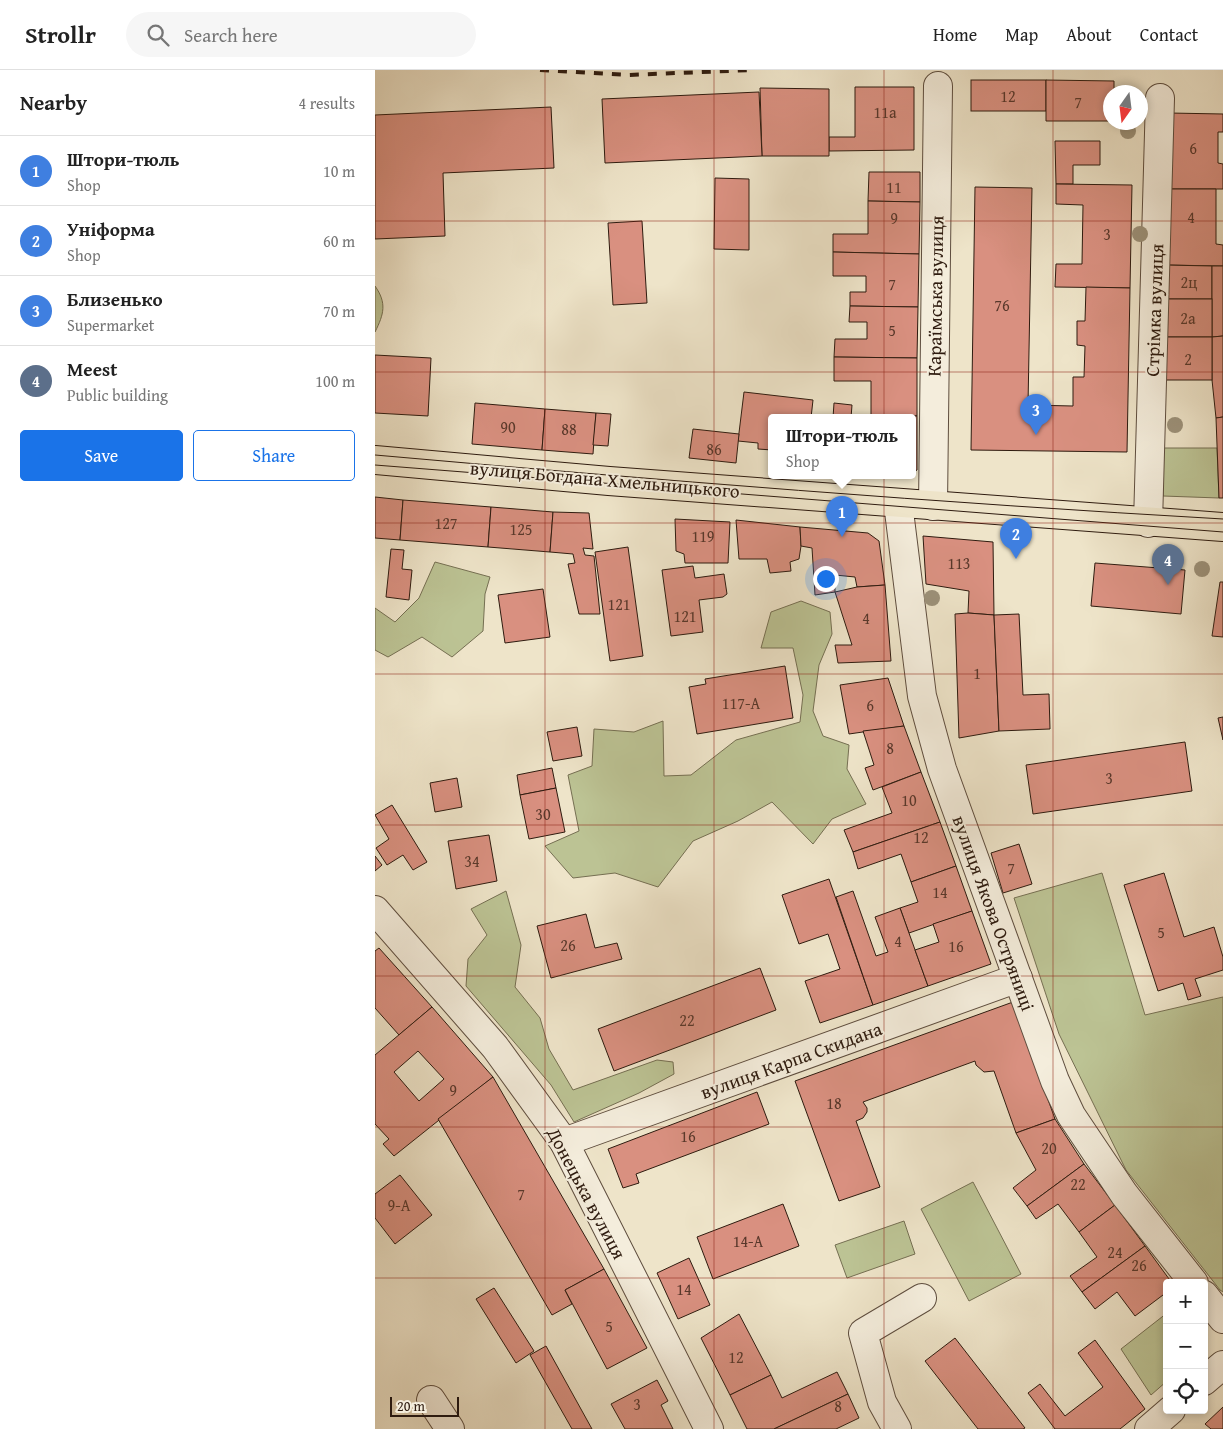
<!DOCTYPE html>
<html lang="en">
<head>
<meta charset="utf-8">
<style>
  body { margin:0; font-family:"Gentium Book Plus",serif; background:#f6f6f6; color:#222 }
  .controls { position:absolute; right:15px; bottom:15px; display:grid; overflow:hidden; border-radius:5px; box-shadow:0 2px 8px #0003 }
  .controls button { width:45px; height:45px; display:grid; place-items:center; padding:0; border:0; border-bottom:1px solid #e0e0e0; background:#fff; color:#222; font:25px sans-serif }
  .compass { position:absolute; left:728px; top:15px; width:45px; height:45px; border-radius:50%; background:#fff; box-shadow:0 2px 8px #0003; rotate:194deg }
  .scale { position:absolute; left:15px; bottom:12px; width:69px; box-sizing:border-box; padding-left:5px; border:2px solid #2e1b0f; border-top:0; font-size:14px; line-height:18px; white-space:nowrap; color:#2e1b0f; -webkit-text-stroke:4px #f4eddc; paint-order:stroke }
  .you { position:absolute; left:450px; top:508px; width:18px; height:18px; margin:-12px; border:4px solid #fff; border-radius:50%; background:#1a73e8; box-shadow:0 0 0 8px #1a73e833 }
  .badge { display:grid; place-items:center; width:32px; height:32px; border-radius:50%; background:#1a73e8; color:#fff; font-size:16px; font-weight:700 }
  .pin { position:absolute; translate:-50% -41px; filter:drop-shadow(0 1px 2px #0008) }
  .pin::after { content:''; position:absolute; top:26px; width:18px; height:15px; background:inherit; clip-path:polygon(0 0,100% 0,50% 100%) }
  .popup { position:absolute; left:393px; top:344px; width:148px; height:65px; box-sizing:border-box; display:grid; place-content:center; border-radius:5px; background:#fff; filter:drop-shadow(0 1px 4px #0005); font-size:16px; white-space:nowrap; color:#767676 }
  .popup b { font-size:19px; color:#222 }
  .popup::after { content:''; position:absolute; left:50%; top:100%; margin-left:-10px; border:10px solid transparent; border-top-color:#fff }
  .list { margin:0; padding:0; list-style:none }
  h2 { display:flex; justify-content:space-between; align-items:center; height:65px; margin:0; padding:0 20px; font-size:21px }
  h2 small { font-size:16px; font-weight:400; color:#767676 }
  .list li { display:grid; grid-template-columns:32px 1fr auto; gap:15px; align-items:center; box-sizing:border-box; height:70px; padding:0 20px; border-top:1px solid #e0e0e0 }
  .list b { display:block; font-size:19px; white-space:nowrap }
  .list p { margin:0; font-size:16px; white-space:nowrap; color:#767676 }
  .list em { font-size:16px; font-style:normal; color:#767676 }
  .actions { display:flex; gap:10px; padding:15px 20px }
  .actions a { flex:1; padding:11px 0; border:1px solid #1a73e8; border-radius:5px; text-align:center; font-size:18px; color:#1a73e8 }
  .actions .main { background:#1a73e8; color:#fff }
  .icon { flex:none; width:28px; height:28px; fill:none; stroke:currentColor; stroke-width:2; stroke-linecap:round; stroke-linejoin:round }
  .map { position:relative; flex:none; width:848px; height:1359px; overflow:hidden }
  header { display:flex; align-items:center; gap:30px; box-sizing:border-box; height:70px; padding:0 25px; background:#fff; border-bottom:1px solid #e0e0e0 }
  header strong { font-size:24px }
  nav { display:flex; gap:28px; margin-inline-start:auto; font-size:18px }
  .search { width:350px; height:45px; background:#f6f6f6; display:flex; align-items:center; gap:12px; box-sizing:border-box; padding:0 18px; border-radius:28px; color:#767676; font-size:19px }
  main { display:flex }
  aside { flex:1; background:#fff }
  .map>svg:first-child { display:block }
  .green { fill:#bcc394; stroke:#756f52 }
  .building { fill:#d99080; stroke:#2e1b0f; fill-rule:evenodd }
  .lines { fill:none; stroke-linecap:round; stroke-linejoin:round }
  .minor-casing { stroke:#5e4d3e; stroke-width:30 }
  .major-casing { stroke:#2e1b0f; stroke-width:30 }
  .minor { stroke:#f4eddc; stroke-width:28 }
  .major { stroke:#eee4c9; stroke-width:28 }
  .tram { stroke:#2e1b0f; stroke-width:1 }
  .rail { stroke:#2e1b0f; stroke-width:4; stroke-dasharray:9 9; stroke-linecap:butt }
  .tree { fill:#9c9179 }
  .grid { fill:none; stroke:#8f2418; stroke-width:1; stroke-opacity:0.55 }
  .labels { text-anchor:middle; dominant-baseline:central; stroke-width:4; stroke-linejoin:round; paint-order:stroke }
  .number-label { font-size:16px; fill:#59382b }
  .street-label { font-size:19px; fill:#2e1b0f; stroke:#f4eddc }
</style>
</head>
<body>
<header>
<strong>Strollr</strong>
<div class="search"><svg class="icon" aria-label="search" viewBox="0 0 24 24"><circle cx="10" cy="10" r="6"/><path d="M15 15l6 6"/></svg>Search here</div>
<nav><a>Home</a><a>Map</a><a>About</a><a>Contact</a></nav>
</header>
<main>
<aside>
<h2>Nearby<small>4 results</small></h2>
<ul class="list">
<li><span class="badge" style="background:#3f7fe0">1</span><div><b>Штори-тюль</b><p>Shop</p></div><em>10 m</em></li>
<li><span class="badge" style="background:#3f7fe0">2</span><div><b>Уніформа</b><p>Shop</p></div><em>60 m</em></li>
<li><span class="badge" style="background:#3f7fe0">3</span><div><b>Близенько</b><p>Supermarket</p></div><em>70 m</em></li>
<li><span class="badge" style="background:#5c6f8a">4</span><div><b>Meest</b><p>Public building</p></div><em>100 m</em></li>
</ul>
<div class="actions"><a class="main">Save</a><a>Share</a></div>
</aside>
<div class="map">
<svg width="848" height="1359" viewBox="0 0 848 1359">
  <rect width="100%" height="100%" fill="#eee4c9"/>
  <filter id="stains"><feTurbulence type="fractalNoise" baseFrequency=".004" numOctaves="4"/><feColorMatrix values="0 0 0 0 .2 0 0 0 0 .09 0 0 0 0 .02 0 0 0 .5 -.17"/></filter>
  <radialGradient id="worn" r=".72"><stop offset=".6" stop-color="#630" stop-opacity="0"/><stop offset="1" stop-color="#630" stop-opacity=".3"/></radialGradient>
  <g class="green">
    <path d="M0 216C12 233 9 244 0 262Z"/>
    <path d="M787 378H842L844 428 788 426Z"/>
    <path d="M60 492 115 507 110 524 108 561 77 587 47 567 13 587 0 580V538L20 552 44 528Z"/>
    <path d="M426 531 455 542 457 564 444 595 438 641 448 666 474 675 472 699 491 734 457 749 438 774 397 732 363 751 318 771 283 817 240 803 198 808 170 776 204 761 193 705 217 696 219 659 259 662 288 651 289 706 316 705 361 670 425 652 428 625 418 578H386L396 542Z"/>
    <path d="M727 803 770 945 848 927V1222L845 1220 751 1100 684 964 639 828Z"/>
    <path d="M131 821 146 875 140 917 165 948 174 979 198 1020 282 990 298 992 299 1004 264 1023 199 1052 176 1015 91 916 93 889 112 865 96 839Z"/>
    <path d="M598 1112 646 1204 594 1231 546 1139Z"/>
    <path d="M529 1151 540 1184 472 1208 460 1175Z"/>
    <path d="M792 1243V1311L776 1325 746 1279Z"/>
  </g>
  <g class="building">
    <rect x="596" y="10" width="75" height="31"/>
    <path d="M671 10 739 11V22H736V51H671Z"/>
    <path d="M480 17H539V80L454 81V67H480Z"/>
    <path d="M385 18 454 19V86H387Z"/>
    <path d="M384 22 387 86 230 93 227 29Z"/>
    <path d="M176 37 179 98 68 103 70 166 0 169V45Z"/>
    <path d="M794 43 848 44V62H843V93L848 94V119H793Z"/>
    <path d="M680 71H725V95H698V114H681Z"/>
    <path d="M494 102H545V132L493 131Z"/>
    <path d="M340 108 374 109V180L339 179Z"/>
    <path d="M681 114 757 115 755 218 680 217 681 194H707L708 135 681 134Z"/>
    <path d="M600 117 657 118 653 335 698 336V307H709L710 276 702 275V251H710L711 217 755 218 752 382 596 380Z"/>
    <path d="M793 119H841V174L848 175V196L790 195Z"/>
    <path d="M493 131 545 132 544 184 458 182V164H493Z"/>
    <path d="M267 151 272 233 238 235 233 153Z"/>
    <path d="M458 182 544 184 543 237 475 236V222H491V206H458Z"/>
    <path d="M790 195 837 196V229H790Z"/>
    <path d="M837 196H848V266L837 267Z"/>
    <rect x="790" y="229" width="47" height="38"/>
    <path d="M475 236 543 237 542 288 459 287 460 269H492V252H474Z"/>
    <path d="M848 266V347L841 348 837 310V267Z"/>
    <rect x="790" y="267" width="47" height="43"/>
    <path d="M0 285 56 288 53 346 0 343Z"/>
    <path d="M459 287 542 288V346L496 345V311H459Z"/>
    <path d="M369 322 438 330 436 348H397V380L383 379V373L363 371Z"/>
    <path d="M100 333 170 339 167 380 97 374Z"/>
    <path d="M459 333 477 335 476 348H458Z"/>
    <path d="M170 339 221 343 218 384 167 380Z"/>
    <path d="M221 343 236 344 233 376 218 375Z"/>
    <path d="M520 346H542V400L537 403V348H520Z"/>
    <path d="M848 347V428H844L841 348Z"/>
    <path d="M318 359 364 364 361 393 314 388Z"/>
    <path d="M0 427 28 430 25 470 0 468Z"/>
    <path d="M28 430 116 437 113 477 25 470Z"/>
    <path d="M116 437 178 442 175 482 113 477Z"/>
    <path d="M178 442 214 443 218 479 208 478 210 485 219 486 225 544H204L193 494 200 493 198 484 175 482Z"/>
    <path d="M300 449 355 452 353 493H310L309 484 301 481Z"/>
    <path d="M361 450 425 457 426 476 424 489 415 492 416 501 395 503 392 489H364Z"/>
    <path d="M425 457 493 463 504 471 510 515 482 517 480 507 460 505V522L440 525 437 478 426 476Z"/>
    <path d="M548 466 618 472 619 545 593 543 594 521 551 514Z"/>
    <path d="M253 477 268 586 235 591 220 482Z"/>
    <path d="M16 479 29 480 27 499 37 500 34 530 11 527Z"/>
    <path d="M720 493 810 500 806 544 716 536Z"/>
    <path d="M318 496 320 508 349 504 352 524 348 527 324 530 328 562 296 566 287 500Z"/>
    <path d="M845 512H848V567L837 566Z"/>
    <path d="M510 515 516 591 463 593 460 575H477L460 522 482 517Z"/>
    <path d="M168 519 175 567 130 573 123 525Z"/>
    <path d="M593 543 619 545 624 661 584 668 580 544Z"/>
    <path d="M644 544 648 625 674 624 675 659 624 661 619 545Z"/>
    <path d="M410 596 418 648 322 664 314 617 331 614 330 609Z"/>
    <path d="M513 608 529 656 474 664 465 615Z"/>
    <path d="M848 647V670L843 648Z"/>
    <path d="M529 656 546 702 498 720 490 698 499 695 488 661Z"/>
    <path d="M202 657 207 686 178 691 172 662Z"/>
    <path d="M810 672 817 721 658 744 651 695Z"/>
    <path d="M177 698 181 718 145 725 142 705Z"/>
    <path d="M546 702 565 752 478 782 469 760 517 743 507 717Z"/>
    <path d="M82 708 87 737 60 742 55 713Z"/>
    <path d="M181 718 190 762 154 769 145 725Z"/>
    <path d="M17 735 52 792 38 800 28 785 12 795 1 778 14 769 0 745Z"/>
    <path d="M565 752 581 796 536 812 526 784 483 799 478 782Z"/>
    <path d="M114 765 122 811 81 819 73 771Z"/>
    <path d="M644 774 657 814 628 823 616 783Z"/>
    <path d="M0 786 7 795 0 801Z"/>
    <path d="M581 796 597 841 534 863 525 838 543 832 536 812Z"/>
    <path d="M789 803 809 867 839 857 848 887V900L820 909 826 926 813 930 808 913 783 921 749 815Z"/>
    <path d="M454 809 498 935 445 953 430 911 465 899 453 864 424 874 407 825Z"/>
    <path d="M478 821 501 886 513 882 500 847 525 838 553 916 498 935 461 827Z"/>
    <path d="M597 841 616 894 553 916 540 880 564 872 558 854Z"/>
    <path d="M211 844 220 878 242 873 247 889 176 908 162 856Z"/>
    <path d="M4 878 57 937 24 965 0 938V881Z"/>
    <path d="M385 898 401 940 239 1001 223 959Z"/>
    <path d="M638 932 680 1049 641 1063 619 1001 609 1002 601 995 600 991 488 1032 492 1038V1042L488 1048 481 1051 505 1117 464 1131 420 1011Z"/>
    <path d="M57 937 118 1007 19 1086 8 1074 14 1069 0 1054V985ZM43 981 69 1009 44 1031 19 1002Z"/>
    <path d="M118 1007 229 1199 190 1220 197 1234 177 1245 63 1049Z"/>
    <path d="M382 1022 394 1054 261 1104 264 1113 248 1118 233 1079Z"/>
    <path d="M680 1049 709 1094 652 1136 638 1118 661 1100 641 1063Z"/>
    <path d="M709 1094 740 1135 704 1162 683 1134 661 1149 652 1136Z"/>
    <path d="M25 1105 57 1145 20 1174 0 1148V1124Z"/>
    <path d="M408 1134 424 1176 338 1209 322 1167Z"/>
    <path d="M740 1135 770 1176 707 1222 695 1206 722 1187 704 1162Z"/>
    <path d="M770 1176 797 1213H792V1222L760 1246 742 1222 720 1239 707 1222Z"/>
    <path d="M314 1188 335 1235 303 1249 282 1203Z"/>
    <path d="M229 1199 272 1278 232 1299 190 1220Z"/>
    <path d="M119 1218 159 1281 141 1293 101 1229Z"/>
    <path d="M364 1244 396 1305 355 1325 326 1268Z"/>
    <path d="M580 1268 650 1358 648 1359H603L550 1291Z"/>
    <path d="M720 1270 770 1339 745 1359H680L653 1323 665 1314 690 1346 728 1317 703 1283Z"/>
    <path d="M171 1276 217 1359H197L155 1285Z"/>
    <path d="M462 1302 473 1324 399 1359H372L355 1325 396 1305 407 1328Z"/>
    <path d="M282 1310 293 1331 286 1335 298 1359H250L236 1334Z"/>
    <path d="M473 1324 484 1348 461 1359H399Z"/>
    <path d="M848 1337V1359H836L830 1354Z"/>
  </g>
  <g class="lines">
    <g class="minor-casing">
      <g id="minor">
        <path d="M523 433 547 626 567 699 680 1011 696 1045 749 1124 819 1213"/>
        <path d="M558 436 563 16"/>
        <path d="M773 453 785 28"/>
        <path d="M0 840 120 977 189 1072 334 1359"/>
        <path d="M189 1072 643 908"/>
        <path d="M829 1225 848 1249"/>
        <path d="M829 1311 848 1295"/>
        <path d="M56 1330 75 1359"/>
        <path d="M522 1359 507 1332 488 1263 547 1228"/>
        <path d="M774 1359 796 1340"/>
      </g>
    </g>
    <g class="major-casing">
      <path id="major" d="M0 390 234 411 848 457"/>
    </g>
    <use href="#minor" class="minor"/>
    <use href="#major" class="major"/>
    <g class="tram">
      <path d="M0 385C282 410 565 433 848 449"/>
      <path d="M0 395 848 462"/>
    </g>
    <path class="rail" d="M165 0 254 5 376 0"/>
  </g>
  <g class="tree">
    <circle cx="753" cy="61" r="8"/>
    <circle cx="765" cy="164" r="8"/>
    <circle cx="800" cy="355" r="8"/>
    <circle cx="827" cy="499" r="8"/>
    <circle cx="557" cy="528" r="8"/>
  </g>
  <path class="grid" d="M170 0V1359M339 0V1359M509 0V1359M678 0V1359M0 151H848M0 302H848M0 453H848M0 604H848M0 755H848M0 906H848M0 1057H848M0 1208H848"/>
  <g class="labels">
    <g class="number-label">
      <text x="633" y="26">12</text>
      <text x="703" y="32">7</text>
      <text x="510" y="42">11а</text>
      <text x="818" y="78">6</text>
      <text x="519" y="117">11</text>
      <text x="816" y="147">4</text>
      <text x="519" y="148">9</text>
      <text x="732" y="164">3</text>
      <text x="814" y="212">2ц</text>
      <text x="517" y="214">7</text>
      <text x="627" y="235">76</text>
      <text x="813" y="248">2а</text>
      <text x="517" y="260">5</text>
      <text x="813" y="289">2</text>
      <text x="133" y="357">90</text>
      <text x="194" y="359">88</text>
      <text x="339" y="379">86</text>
      <text x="71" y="453">127</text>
      <text x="146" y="459">125</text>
      <text x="328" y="466">119</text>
      <text x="584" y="493">113</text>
      <text x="244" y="534">121</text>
      <text x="310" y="546">121</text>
      <text x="491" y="548">4</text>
      <text x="602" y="603">1</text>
      <text x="366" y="633">117-А</text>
      <text x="495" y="635">6</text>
      <text x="515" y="678">8</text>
      <text x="734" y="708">3</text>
      <text x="534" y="730">10</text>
      <text x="168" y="744">30</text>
      <text x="546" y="767">12</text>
      <text x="97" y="791">34</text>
      <text x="636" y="798">7</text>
      <text x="565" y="822">14</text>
      <text x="786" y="862">5</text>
      <text x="523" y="871">4</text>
      <text x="193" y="875">26</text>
      <text x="581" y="876">16</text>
      <text x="312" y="950">22</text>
      <text x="78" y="1020">9</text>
      <text x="459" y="1033">18</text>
      <text x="313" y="1066">16</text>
      <text x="674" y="1078">20</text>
      <text x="703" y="1114">22</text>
      <text x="146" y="1124">7</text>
      <text x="24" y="1135">9-А</text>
      <text x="373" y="1171">14-А</text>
      <text x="740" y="1182">24</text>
      <text x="764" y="1195">26</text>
      <text x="309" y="1219">14</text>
      <text x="234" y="1256">5</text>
      <text x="361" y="1287">12</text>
      <text x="262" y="1334">3</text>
      <text x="463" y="1336">8</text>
    </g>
    <g class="street-label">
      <text transform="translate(560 226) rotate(-89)">Караїмська вулиця</text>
      <text transform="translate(779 240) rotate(-88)">Стрімка вулиця</text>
      <text transform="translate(230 409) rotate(5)">вулиця Богдана Хмельницького</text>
      <text transform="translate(619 843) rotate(70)">вулиця Якова Остряниці</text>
      <text transform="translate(416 990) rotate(-20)">вулиця Карпа Скидана</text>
      <text transform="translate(212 1123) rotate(62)">Донецька вулиця</text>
    </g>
  </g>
  <rect width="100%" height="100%" filter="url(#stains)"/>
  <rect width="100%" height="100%" fill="url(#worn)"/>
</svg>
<div class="controls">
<button>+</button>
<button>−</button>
<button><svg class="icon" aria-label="locate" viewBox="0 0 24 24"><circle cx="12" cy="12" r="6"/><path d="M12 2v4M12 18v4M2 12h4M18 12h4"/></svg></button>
</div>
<svg class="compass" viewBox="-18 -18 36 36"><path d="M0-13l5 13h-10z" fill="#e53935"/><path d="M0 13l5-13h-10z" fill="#767676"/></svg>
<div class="scale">20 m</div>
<div class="you"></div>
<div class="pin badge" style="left:467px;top:467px;background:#3f7fe0">1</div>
<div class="popup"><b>Штори-тюль</b>Shop</div>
<div class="pin badge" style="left:641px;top:489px;background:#3f7fe0">2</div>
<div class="pin badge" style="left:661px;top:365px;background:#3f7fe0">3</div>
<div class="pin badge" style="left:793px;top:515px;background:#5c6f8a">4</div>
</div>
</main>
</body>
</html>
